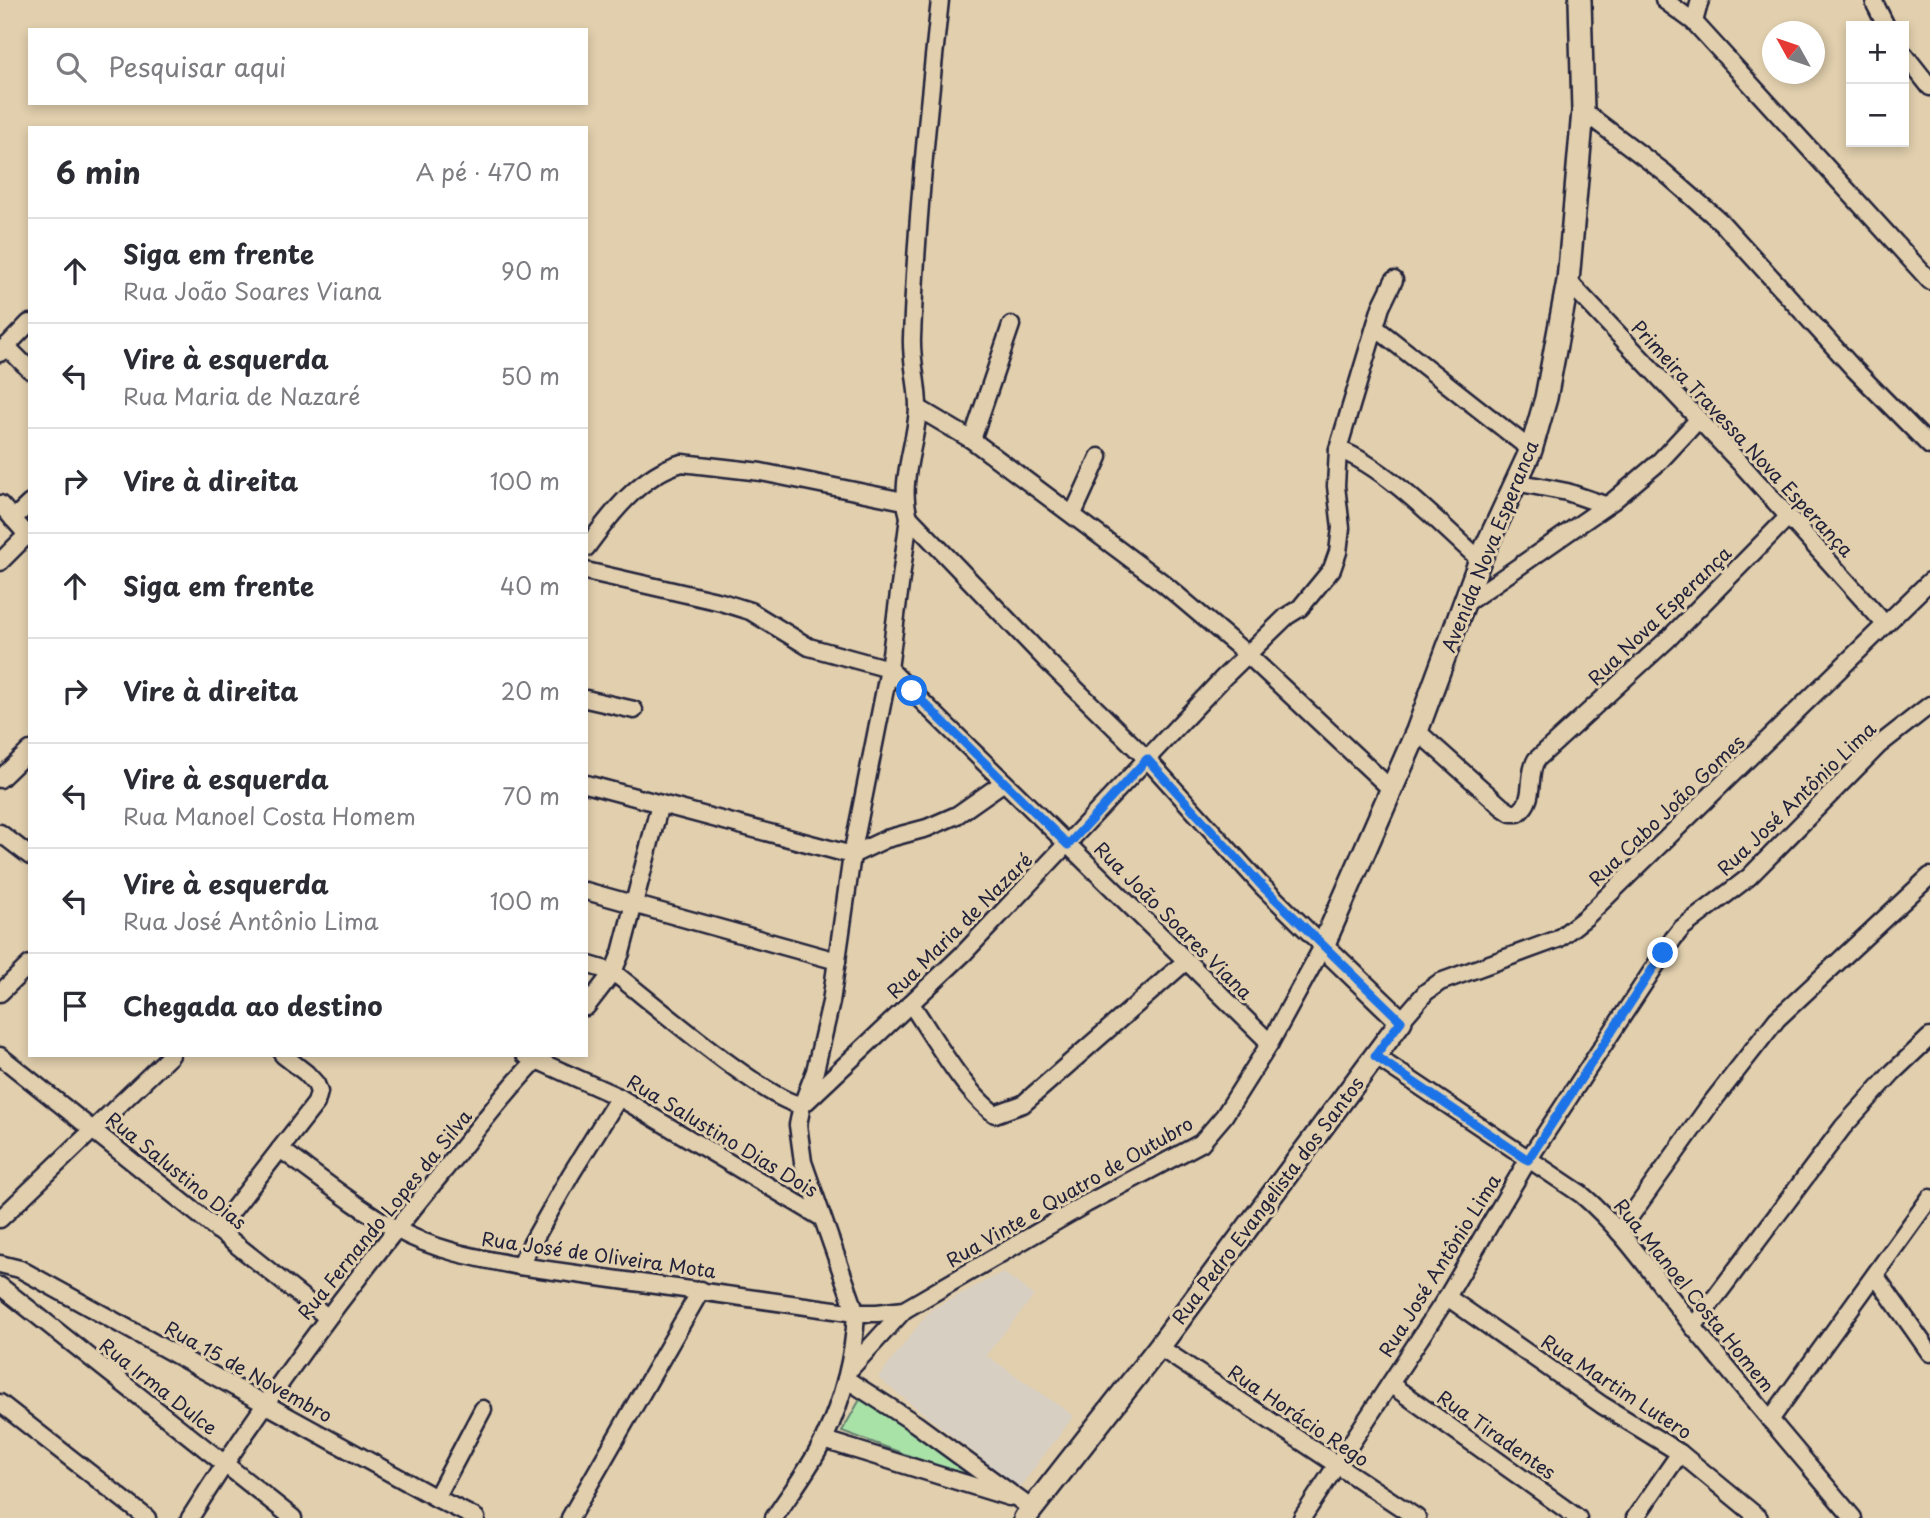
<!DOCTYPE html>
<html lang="pt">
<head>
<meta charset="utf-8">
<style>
  body { margin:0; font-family:"Playpen Sans",sans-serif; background:#f2f2f3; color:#2b2b33 }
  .controls { position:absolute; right:21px; top:21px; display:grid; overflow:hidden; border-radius:0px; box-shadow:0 4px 10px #0003 }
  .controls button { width:63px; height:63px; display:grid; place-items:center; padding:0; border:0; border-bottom:2px solid #e1e1e2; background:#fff; color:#2b2b33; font:35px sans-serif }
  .compass { position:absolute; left:1762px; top:21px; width:63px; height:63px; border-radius:50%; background:#fff; box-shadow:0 4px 10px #0003; rotate:310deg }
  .stop { position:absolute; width:21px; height:21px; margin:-16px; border:5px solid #1a73e8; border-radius:50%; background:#fff }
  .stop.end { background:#1a73e8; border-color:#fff; box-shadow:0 2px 7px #0008 }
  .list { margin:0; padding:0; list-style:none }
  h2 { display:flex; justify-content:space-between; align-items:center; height:91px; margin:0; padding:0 28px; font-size:30px }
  h2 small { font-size:23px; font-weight:400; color:#7c7c81 }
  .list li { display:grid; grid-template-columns:46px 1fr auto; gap:21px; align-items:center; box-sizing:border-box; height:105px; padding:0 28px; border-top:2px solid #e1e1e2 }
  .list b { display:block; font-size:26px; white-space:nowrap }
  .list p { margin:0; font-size:23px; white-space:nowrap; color:#7c7c81 }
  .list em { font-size:23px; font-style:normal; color:#7c7c81 }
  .icon { flex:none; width:38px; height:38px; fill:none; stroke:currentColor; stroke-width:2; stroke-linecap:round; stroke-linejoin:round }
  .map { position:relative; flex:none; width:1930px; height:1518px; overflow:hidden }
  .search { position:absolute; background:#fff; box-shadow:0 4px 10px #0003; left:28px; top:28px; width:560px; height:77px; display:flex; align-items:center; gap:18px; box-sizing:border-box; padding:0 24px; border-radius:0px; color:#7c7c81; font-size:26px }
  .panel { position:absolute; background:#fff; box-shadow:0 4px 10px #0003; left:28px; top:126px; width:560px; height:931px; border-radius:0px }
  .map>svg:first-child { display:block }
  .built { fill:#d8cfc3 }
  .green { fill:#a9e2a7; stroke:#668271; stroke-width:2 }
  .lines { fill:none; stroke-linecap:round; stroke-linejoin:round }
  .minor-casing { stroke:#22223b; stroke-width:21 }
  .secondary-casing { stroke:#22223b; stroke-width:26 }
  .minor { stroke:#e1cfad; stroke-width:16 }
  .secondary { stroke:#e1cfad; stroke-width:21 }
  .route { stroke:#1a73e8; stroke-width:9 }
  .labels { text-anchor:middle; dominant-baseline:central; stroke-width:6; stroke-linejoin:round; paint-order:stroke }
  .street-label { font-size:19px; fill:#22223b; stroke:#e1cfad }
</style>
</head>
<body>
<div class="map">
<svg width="1930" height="1518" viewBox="0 0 1930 1518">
  <rect width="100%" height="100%" fill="#e1cfad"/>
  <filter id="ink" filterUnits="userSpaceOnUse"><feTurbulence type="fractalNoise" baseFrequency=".0143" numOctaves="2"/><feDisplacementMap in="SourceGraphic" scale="14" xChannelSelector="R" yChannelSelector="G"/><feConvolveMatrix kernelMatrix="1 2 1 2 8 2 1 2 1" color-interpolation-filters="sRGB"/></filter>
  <g filter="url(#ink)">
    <path class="built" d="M1003 1272 1034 1296 986 1355 1074 1416 1019 1488 878 1378 930 1310Z"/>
    <path class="green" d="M862 1396 978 1481 842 1431Z"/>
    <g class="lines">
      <g class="minor-casing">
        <g id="minor">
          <path d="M1664 0 1694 22 1930 281"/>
          <path d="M1875 4 1886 26"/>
          <path d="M1694 22 1700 0"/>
          <path d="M1904 54 1930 87"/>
          <path d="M1583 111 1665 173 1721 222 1854 369 1930 446"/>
          <path d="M1568 281 1742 465 1885 624"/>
          <path d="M1376 328 1531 450"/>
          <path d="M6 346 30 370"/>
          <path d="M0 353 29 323"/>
          <path d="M918 408 972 440 1163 583 1248 655 1392 790"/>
          <path d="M972 440 1011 325"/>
          <path d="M1338 449C1387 468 1440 524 1480 560"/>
          <path d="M1516 482 1567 492 1605 505"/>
          <path d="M0 504 30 538"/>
          <path d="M1073 514 1099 457"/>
          <path d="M13 519 30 503"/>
          <path d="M586 548C610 515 641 474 682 463L761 472 904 501"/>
          <path d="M0 562 27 535"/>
          <path d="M586 571 721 602 750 611 809 647 889 669 1270 1043"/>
          <path d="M1462 606 1613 501 1658 463 1698 420"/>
          <path d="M586 699 634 710"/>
          <path d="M1417 731 1502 807 1511 813H1518C1537 799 1526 778 1536 760L1669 638 1788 517"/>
          <path d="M0 779 30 750"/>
          <path d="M586 784 852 855 886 839 927 828 957 815 1004 782"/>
          <path d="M0 833 30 856"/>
          <path d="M586 891 837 961"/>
          <path d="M586 964 613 972C647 998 768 1103 802 1105L807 1101 964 953 1223 678 1287 616 1300 608 1332 569 1338 552 1341 528 1336 486 1338 449 1381 307 1394 280"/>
          <path d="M0 993 30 964"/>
          <path d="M911 1004C933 1036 964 1092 995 1114L1023 1104 1186 961"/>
          <path d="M586 1007 613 972 621 953 660 804"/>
          <path d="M1401 1021 1426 992 1440 982 1558 939 1585 918 1930 581"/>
          <path d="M525 1055 619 1097 822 1218"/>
          <path d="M0 1056 327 1317"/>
          <path d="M1375 1056 1581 1194C1626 1232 1658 1283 1695 1329 1747 1393 1800 1455 1853 1518"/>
          <path d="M280 1149C318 1176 355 1207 396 1229 433 1250 477 1258 519 1266L856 1313 803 1162 798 1125 802 1105 815 1071 831 1002 852 855 889 669 909 517C898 481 917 443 918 407 918 384 911 361 912 338 916 225 928 112 940 0"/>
          <path d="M0 1219 171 1055"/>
          <path d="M217 1230 316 1103 319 1092 316 1084 306 1073 283 1055"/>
          <path d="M1619 1232 1709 1106 1777 1019 1930 876"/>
          <path d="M0 1264 20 1269 436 1498 476 1518"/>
          <path d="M519 1266 571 1174 619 1097"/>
          <path d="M1875 1275 1930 1353"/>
          <path d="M0 1286 293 1518"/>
          <path d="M1447 1297 1602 1405 1680 1453 1759 1518"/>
          <path d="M1693 1327 1843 1127 1893 1072 1930 1037"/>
          <path d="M1159 1347 1417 1518"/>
          <path d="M851 1368 904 1310"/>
          <path d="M846 1379 916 1424 1032 1509"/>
          <path d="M1390 1384 1578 1518"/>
          <path d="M0 1403 147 1518"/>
          <path d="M1770 1420 1930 1198"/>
          <path d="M824 1440 1009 1497"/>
          <path d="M436 1498 483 1409"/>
          <path d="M190 1518C266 1397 351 1283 441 1174 474 1134 505 1091 541 1055"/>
          <path d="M570 1518 701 1290"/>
          <path d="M774 1518C791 1492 811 1467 824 1439 843 1399 854 1357 856 1313H877L904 1310 1086 1204 1201 1143 1224 1116 1270 1043 1323 946 1261 885 1147 759 1049 663 909 517"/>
          <path d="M1302 1518 1447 1297 1528 1160 1673 939 1682 928 1749 877 1879 745 1930 705"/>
          <path d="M1635 1518 1680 1453"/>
        </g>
      </g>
      <g class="secondary-casing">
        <path id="secondary" d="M1025 1518 1159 1347 1401 1021 1323 946 1417 731 1480 560 1531 450 1546 398 1568 281 1583 111 1580 0"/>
      </g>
      <use href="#minor" class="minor"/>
      <use href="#secondary" class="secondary"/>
    </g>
  </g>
  <g class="lines" filter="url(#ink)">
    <path class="route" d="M912 691 1068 845 1147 759 1261 885 1401 1021 1375 1056 1528 1160 1663 953"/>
  </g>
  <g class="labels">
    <g class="street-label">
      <text transform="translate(1743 438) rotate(47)">Primeira Travessa Nova Esperança</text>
      <text transform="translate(1489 546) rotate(-68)">Avenida Nova Esperanca</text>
      <text transform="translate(1659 615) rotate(-44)">Rua Nova Esperança</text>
      <text transform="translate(1796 798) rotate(-44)">Rua José Antônio Lima</text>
      <text transform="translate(1666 810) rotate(-44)">Rua Cabo João Gomes</text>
      <text transform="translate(1174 920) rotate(45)">Rua João Soares Viana</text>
      <text transform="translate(959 925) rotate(-45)">Rua Maria de Nazaré</text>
      <text transform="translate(723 1135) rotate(31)">Rua Salustino Dias Dois</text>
      <text transform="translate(177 1170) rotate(39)">Rua Salustino Dias</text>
      <text transform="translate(1069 1191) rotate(-30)">Rua Vinte e Quatro de Outubro</text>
      <text transform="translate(1267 1200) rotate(-53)">Rua Pedro Evangelista dos Santos</text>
      <text transform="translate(384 1214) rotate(-51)">Rua Fernando Lopes da Silva</text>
      <text transform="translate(599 1254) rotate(8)">Rua José de Oliveira Mota</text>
      <text transform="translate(1439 1265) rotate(-58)">Rua José Antônio Lima</text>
      <text transform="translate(1695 1295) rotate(51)">Rua Manoel Costa Homem</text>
      <text transform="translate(249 1371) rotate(29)">Rua 15 de Novembro</text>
      <text transform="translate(159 1386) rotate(38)">Rua Irma Dulce</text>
      <text transform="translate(1617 1386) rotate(33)">Rua Martim Lutero</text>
      <text transform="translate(1299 1415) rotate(34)">Rua Horácio Rego</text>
      <text transform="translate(1497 1434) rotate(35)">Rua Tiradentes</text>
    </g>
  </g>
</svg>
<div class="controls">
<button>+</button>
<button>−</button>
</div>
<svg class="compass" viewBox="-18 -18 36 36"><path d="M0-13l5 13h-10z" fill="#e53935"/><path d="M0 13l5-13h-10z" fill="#7c7c81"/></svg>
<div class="stop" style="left:912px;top:691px"></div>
<div class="stop end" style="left:1663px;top:953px"></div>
<div class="search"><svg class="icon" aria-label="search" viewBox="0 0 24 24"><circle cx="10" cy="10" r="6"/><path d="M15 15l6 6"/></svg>Pesquisar aqui</div>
<section class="panel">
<h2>6 min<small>A pé · 470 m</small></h2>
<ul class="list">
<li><svg class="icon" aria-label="ahead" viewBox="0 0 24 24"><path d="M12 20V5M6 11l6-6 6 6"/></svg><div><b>Siga em frente</b><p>Rua João Soares Viana</p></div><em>90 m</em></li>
<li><svg class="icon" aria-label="left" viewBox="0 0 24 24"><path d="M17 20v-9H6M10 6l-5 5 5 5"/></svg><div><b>Vire à esquerda</b><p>Rua Maria de Nazaré</p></div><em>50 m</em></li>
<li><svg class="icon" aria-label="right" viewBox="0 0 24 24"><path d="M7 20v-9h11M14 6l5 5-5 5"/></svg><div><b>Vire à direita</b></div><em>100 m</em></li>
<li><svg class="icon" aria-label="ahead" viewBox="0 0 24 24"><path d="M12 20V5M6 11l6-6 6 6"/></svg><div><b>Siga em frente</b></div><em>40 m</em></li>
<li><svg class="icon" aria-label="right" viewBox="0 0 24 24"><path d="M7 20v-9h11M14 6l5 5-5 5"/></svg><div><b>Vire à direita</b></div><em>20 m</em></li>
<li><svg class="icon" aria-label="left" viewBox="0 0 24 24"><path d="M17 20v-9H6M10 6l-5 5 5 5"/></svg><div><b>Vire à esquerda</b><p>Rua Manoel Costa Homem</p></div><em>70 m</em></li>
<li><svg class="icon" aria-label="left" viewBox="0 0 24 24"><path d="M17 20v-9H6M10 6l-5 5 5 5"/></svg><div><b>Vire à esquerda</b><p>Rua José Antônio Lima</p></div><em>100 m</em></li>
<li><svg class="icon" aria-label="arrive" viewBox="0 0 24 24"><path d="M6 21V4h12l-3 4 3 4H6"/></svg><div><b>Chegada ao destino</b></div></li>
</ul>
</section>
</div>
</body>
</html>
